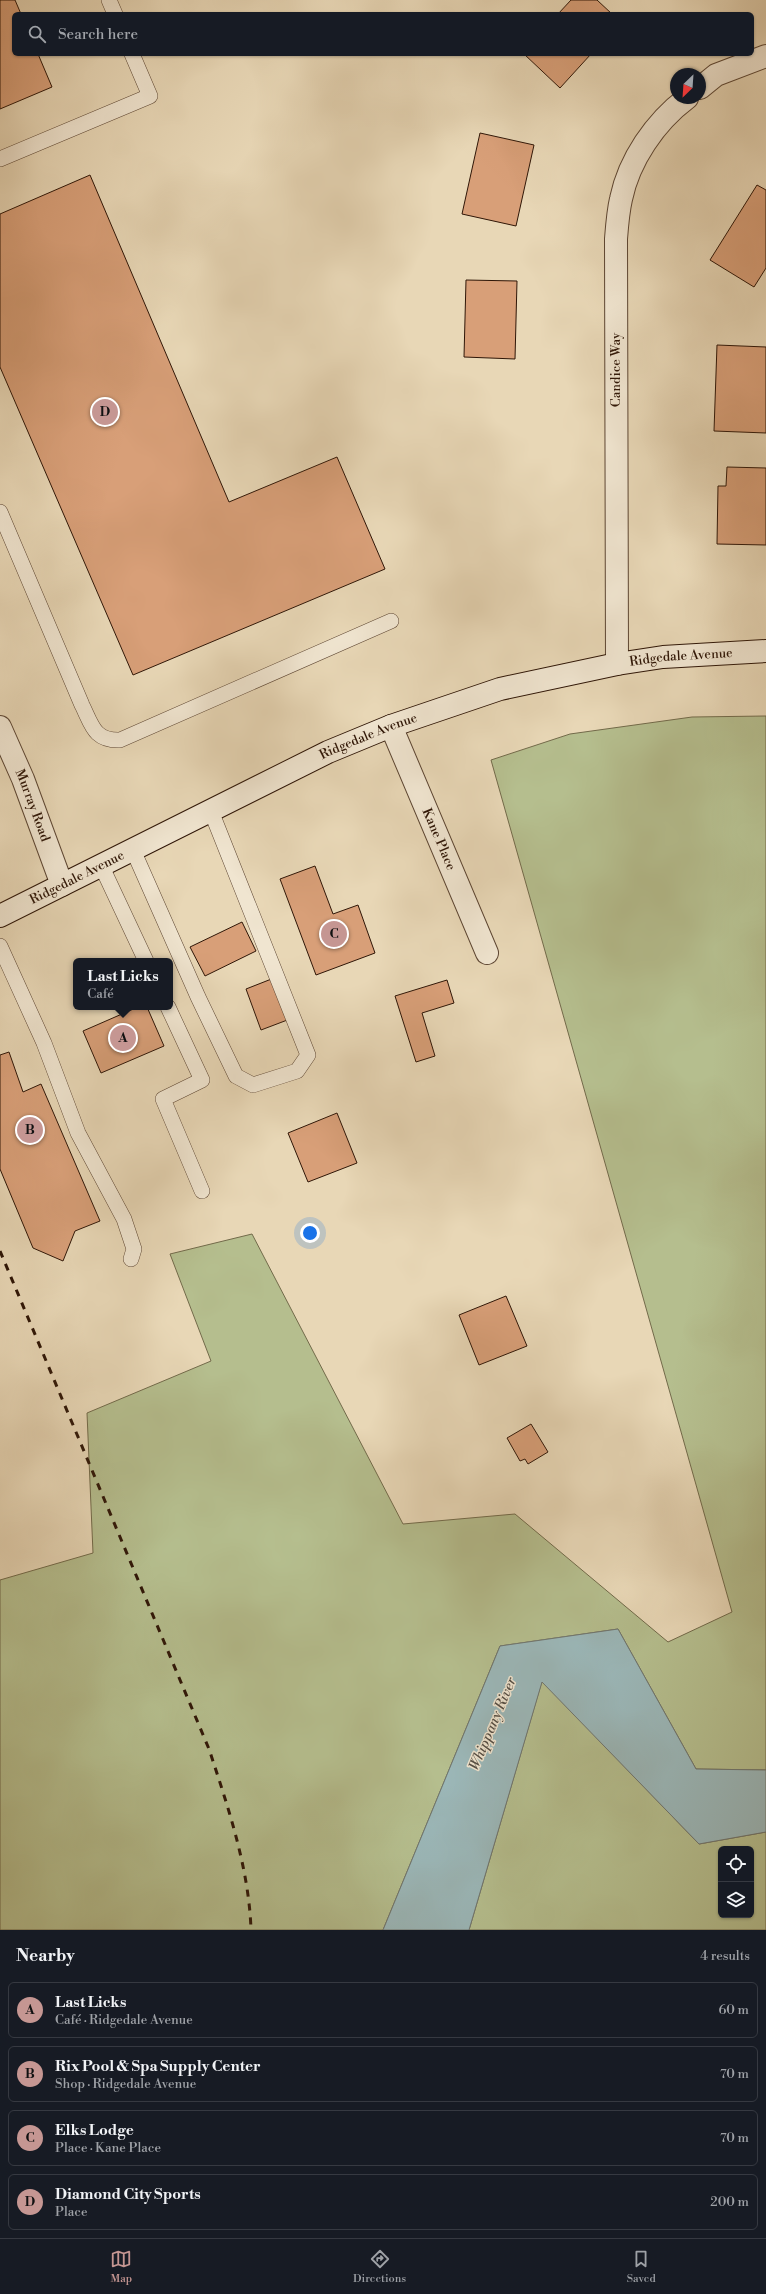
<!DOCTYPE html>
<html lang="en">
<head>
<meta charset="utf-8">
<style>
  body { margin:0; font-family:"Libre Bodoni",serif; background:#242831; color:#f1f3f6 }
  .controls { position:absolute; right:12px; bottom:12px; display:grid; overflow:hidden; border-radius:6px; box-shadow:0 1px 3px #0004 }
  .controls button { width:36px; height:36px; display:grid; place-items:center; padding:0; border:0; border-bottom:1px solid #363941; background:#171b24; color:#f1f3f6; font:20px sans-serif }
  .compass { position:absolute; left:670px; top:68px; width:36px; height:36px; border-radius:50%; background:#171b24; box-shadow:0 1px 3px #0004; rotate:205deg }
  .you { position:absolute; left:310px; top:1233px; width:14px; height:14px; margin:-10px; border:3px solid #fff; border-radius:50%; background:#1a73e8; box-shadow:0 0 0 6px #1a73e833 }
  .badge { display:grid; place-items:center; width:26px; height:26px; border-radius:50%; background:#c59692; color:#111; font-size:13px; font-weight:700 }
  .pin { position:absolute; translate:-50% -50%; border:2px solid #fff; box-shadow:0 1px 4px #0006 }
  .popup { position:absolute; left:73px; top:958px; width:100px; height:52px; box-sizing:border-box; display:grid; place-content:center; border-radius:6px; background:#171b24; filter:drop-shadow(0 1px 3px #0005); font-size:13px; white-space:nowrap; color:#9ea1a6 }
  .popup b { font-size:15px; color:#f1f3f6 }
  .popup::after { content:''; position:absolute; left:50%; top:100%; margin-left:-8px; border:8px solid transparent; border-top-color:#171b24 }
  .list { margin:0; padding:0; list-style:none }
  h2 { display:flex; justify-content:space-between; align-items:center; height:52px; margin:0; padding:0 16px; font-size:17px }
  h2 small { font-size:13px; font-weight:400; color:#9ea1a6 }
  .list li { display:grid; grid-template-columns:26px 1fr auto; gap:12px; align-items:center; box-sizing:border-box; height:56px; margin:0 8px 8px; padding:0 8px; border:1px solid #363941; border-radius:6px }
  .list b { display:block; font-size:15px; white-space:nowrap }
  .list p { margin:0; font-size:13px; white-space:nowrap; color:#9ea1a6 }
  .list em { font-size:13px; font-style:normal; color:#9ea1a6 }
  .icon { flex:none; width:22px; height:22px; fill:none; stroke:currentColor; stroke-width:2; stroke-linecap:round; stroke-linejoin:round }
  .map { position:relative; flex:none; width:766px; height:1930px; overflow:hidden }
  .search { position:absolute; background:#171b24; box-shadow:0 1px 3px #0004; left:12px; right:12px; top:12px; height:44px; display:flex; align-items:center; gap:10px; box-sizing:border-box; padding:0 14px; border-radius:6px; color:#9ea1a6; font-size:15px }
  .sheet { height:308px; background:#171b24 }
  nav { display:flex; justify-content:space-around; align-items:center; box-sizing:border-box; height:56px; border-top:1px solid #363941; background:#171b24; font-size:11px; color:#9ea1a6 }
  nav a { display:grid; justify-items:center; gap:2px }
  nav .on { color:#c59692 }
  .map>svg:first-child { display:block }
  .green { fill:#b5be8e; stroke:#726a4a; fill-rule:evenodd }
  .water { fill:#9bb7b8; stroke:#707771 }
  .building { fill:#d89f78; stroke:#2f1607 }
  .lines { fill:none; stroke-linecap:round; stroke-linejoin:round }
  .lane-casing { stroke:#5d4633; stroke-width:16 }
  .street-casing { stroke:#5d4633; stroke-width:24 }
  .secondary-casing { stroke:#2f1607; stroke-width:24 }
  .lane { stroke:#f0e5d0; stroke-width:15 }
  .street { stroke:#f0e5d0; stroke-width:22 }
  .secondary { stroke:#f0e5d0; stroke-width:22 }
  .rail { stroke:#2f1607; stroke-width:3; stroke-dasharray:7 7; stroke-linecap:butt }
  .labels { text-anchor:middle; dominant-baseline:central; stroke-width:3; stroke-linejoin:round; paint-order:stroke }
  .street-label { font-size:13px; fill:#2f1607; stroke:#f0e5d0 }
  .water-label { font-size:14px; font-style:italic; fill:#554e45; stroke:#f0e5d0 }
</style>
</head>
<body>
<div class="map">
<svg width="766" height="1930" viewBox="0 0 766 1930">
  <rect width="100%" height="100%" fill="#e8d7b6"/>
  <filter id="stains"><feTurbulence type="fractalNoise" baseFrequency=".005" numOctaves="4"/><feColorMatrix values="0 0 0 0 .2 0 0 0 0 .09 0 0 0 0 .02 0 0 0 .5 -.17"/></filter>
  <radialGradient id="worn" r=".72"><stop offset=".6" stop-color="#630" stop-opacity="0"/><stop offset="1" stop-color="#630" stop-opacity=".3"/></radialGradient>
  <g class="green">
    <path d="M766 716V1770L696 1769 618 1629 500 1646 383 1930H0V1580L93 1553 87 1413 211 1361 170 1254 252 1234 403 1524 515 1514 668 1642 732 1612 491 760 570 734 692 717Z"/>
    <path d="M542 1681 699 1844 766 1832V1930H469ZM721 1849H751V1915H721Z"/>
  </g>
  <path class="water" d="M618 1629 696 1769 766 1770V1832L699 1844 542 1682 469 1930H383L500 1646Z"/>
  <g class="building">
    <path d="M0 0H15L21 14H14V54H38L52 87 0 109Z"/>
    <path d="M571 0H597L612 14H558Z"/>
    <path d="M524 54H591L560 88Z"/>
    <path d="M480 133 534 145 516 226 462 214Z"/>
    <path d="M90 175 229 502 337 457 385 569 133 675 0 367V214Z"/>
    <path d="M757 185 766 190V268L754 287 710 260Z"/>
    <path d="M466 280 517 281 515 359 464 357Z"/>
    <path d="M717 345 766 347V433L714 431Z"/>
    <path d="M727 467 766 468V545L717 544 718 486H726Z"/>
    <path d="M315 866 333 914 358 905 375 953 316 975 280 879Z"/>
    <path d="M242 922 256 951 205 976 190 947Z"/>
    <path d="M274 978 290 1019 261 1030 246 989Z"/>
    <path d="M447 980 454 1003 422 1013 435 1056 416 1062 395 996Z"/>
    <path d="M138 1007H147L164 1046 101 1073 83 1031Z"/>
    <path d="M9 1052 23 1092 41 1084 100 1221 75 1231 63 1261 33 1248 0 1169V1055Z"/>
    <path d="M337 1113 357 1163 308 1182 288 1133Z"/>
    <path d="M506 1296 527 1346 479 1365 459 1315Z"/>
    <path d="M531 1424 548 1452 528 1464 525 1459 520 1461 507 1438Z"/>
  </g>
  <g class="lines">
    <g class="lane-casing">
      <g id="lane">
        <path d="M109 0 115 14"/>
        <path d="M0 159 150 96 132 54"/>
        <path d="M0 512 82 705C92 725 94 741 120 740L391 621"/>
        <path d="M133 850 198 997 236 1076 253 1085 297 1071 308 1055 211 811"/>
        <path d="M101 865 146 961"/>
        <path d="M0 946 44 1043 78 1133 124 1219 134 1249 131 1259"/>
        <path d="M168 1007 202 1080 163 1099 202 1191"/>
      </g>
    </g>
    <g class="street-casing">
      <g id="street">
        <path d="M700 88 716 75 766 56"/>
        <path d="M617 664 616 239C617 226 618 212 621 199 629 160 655 122 687 98"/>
        <path id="s1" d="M391 726 487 953"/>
        <path id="s2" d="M0 727 23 779 62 885"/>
      </g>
    </g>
    <g class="secondary-casing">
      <g id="secondary">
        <path id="s3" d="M0 916 328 752 391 726 500 689 617 664 663 657 766 651"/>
      </g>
    </g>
    <use href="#lane" class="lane"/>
    <use href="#street" class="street"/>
    <use href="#secondary" class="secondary"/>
    <path class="rail" d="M0 1251 209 1749C228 1807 249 1868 251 1930"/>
  </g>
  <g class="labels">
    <g class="street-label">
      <text transform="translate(616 370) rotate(-90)">Candice Way</text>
      <text stroke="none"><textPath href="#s3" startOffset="734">Ridgedale Avenue</textPath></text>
      <text stroke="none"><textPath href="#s3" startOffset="410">Ridgedale Avenue</textPath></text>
      <text stroke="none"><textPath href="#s2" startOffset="85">Murray Road</textPath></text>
      <text stroke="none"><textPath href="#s1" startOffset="123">Kane Place</textPath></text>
      <text stroke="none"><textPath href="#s3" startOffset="86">Ridgedale Avenue</textPath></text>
    </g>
    <g class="water-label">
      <text transform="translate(493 1724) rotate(-67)">Whippany River</text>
    </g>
  </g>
  <rect width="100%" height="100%" filter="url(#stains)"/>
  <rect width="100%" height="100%" fill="url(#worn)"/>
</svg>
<div class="controls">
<button><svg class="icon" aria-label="locate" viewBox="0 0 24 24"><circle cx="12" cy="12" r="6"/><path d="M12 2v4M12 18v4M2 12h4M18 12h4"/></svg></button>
<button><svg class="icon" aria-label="layers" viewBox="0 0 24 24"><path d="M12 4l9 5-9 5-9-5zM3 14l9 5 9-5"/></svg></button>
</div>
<svg class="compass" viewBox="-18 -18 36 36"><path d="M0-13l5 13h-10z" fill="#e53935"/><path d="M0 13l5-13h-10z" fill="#9ea1a6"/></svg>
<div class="you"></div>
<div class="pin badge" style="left:123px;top:1038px">A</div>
<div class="popup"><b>Last Licks</b>Café</div>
<div class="pin badge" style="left:30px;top:1130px">B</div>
<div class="pin badge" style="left:334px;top:934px">C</div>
<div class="pin badge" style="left:105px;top:412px">D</div>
<div class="search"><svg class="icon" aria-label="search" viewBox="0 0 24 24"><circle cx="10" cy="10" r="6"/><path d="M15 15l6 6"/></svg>Search here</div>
</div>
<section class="sheet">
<h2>Nearby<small>4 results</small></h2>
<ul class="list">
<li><span class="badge">A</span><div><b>Last Licks</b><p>Café · Ridgedale Avenue</p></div><em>60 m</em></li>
<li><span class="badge">B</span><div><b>Rix Pool &amp; Spa Supply Center</b><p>Shop · Ridgedale Avenue</p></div><em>70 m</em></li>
<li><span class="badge">C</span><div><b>Elks Lodge</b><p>Place · Kane Place</p></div><em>70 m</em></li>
<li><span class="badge">D</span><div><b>Diamond City Sports</b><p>Place</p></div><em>200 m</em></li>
</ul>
</section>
<nav>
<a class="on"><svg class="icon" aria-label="map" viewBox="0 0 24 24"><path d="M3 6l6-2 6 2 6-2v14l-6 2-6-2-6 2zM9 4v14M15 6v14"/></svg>Map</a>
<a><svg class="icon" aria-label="directions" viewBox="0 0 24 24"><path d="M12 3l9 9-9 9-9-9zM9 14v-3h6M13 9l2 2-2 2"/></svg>Directions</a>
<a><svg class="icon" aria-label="saved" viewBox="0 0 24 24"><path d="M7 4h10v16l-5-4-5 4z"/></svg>Saved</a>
</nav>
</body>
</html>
